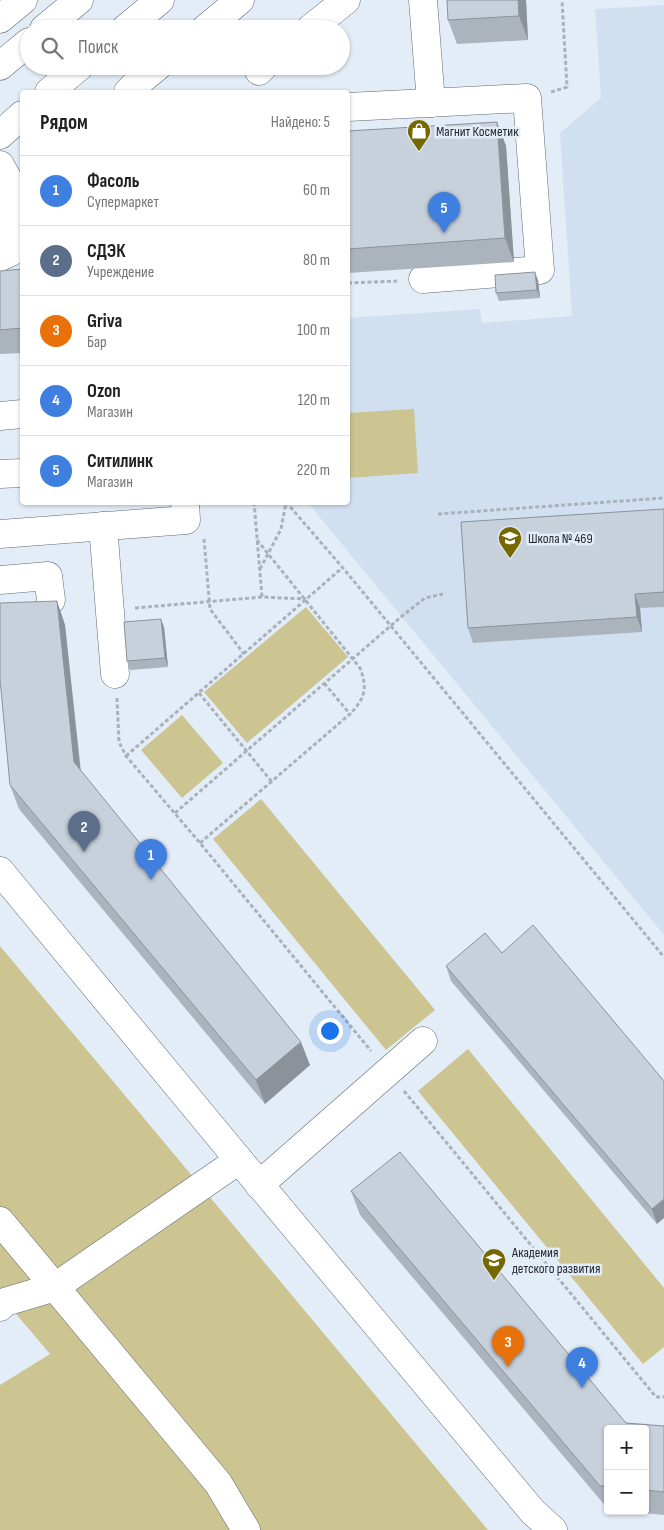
<!DOCTYPE html>
<html lang="ru">
<head>
<meta charset="utf-8">
<style>
  body { margin:0; font-family:"Sofia Sans Condensed",sans-serif; background:#f2f2f2; color:#222 }
  .controls { position:absolute; right:15px; bottom:15px; display:grid; overflow:hidden; border-radius:5px; box-shadow:0 1px 4px #0004 }
  .controls button { width:45px; height:45px; display:grid; place-items:center; padding:0; border:0; border-bottom:1px solid #e0e0e0; background:#fff; color:#222; font:25px sans-serif }
  .you { position:absolute; left:329px; top:1030px; width:18px; height:18px; margin:-12px; border:4px solid #fff; border-radius:50%; background:#1a73e8; box-shadow:0 0 0 8px #1a73e833 }
  .badge { display:grid; place-items:center; width:32px; height:32px; border-radius:50%; background:#766800; color:#fff; font-size:16px; font-weight:700 }
  .pin { position:absolute; translate:-50% -41px; filter:drop-shadow(0 1px 2px #0008) }
  .pin::after { content:''; position:absolute; top:26px; width:18px; height:15px; background:inherit; clip-path:polygon(0 0,100% 0,50% 100%) }
  .list { margin:0; padding:0; list-style:none }
  h2 { display:flex; justify-content:space-between; align-items:center; height:65px; margin:0; padding:0 20px; font-size:21px }
  h2 small { font-size:16px; font-weight:400; color:#767676 }
  .list li { display:grid; grid-template-columns:32px 1fr auto; gap:15px; align-items:center; box-sizing:border-box; height:70px; padding:0 20px; border-top:1px solid #e0e0e0 }
  .list b { display:block; font-size:19px; white-space:nowrap }
  .list p { margin:0; font-size:16px; white-space:nowrap; color:#767676 }
  .list em { font-size:16px; font-style:normal; color:#767676 }
  .icon { flex:none; width:28px; height:28px; fill:none; stroke:currentColor; stroke-width:2; stroke-linecap:round; stroke-linejoin:round }
  .map { position:relative; flex:none; width:664px; height:1530px; overflow:hidden }
  .search { position:absolute; background:#fff; box-shadow:0 1px 4px #0004; left:20px; top:20px; width:330px; height:55px; display:flex; align-items:center; gap:12px; box-sizing:border-box; padding:0 18px; border-radius:28px; color:#767676; font-size:19px }
  .panel { position:absolute; background:#fff; box-shadow:0 1px 4px #0004; left:20px; top:90px; width:330px; height:415px; border-radius:5px }
  .map>svg:first-child { display:block }
  .built { fill:#d1e0f1 }
  .green { fill:#ccc491 }
  .lines { fill:none; stroke-linecap:round; stroke-linejoin:round }
  .minor-casing { stroke:#606972; stroke-width:29 }
  .path { stroke:#a9b1ba; stroke-width:3; stroke-dasharray:4 2.5; stroke-linecap:butt }
  .minor { stroke:#fff; stroke-width:28 }
  .wall { fill:#abb4bd }
  .shaded-wall { fill:#8b929a }
  .building { fill:#c7d1dc; stroke:#8b929a }
  .labels { text-anchor:middle; dominant-baseline:central; stroke-width:5; stroke-linejoin:round; paint-order:stroke }
  .poi-label { font-size:14px; fill:#26292e; stroke:#e3edf8; text-anchor:start }
</style>
</head>
<body>
<div class="map">
<svg width="664" height="1530" viewBox="0 0 664 1530">
  <rect width="100%" height="100%" fill="#e3edf8"/>
  <path class="built" d="M664 5V935L308 503 348 502V318L480 309 482 323 572 316 560 133 601 98 595 9Z"/>
  <g class="green">
    <path d="M414 409 418 473 348 478V413Z"/>
    <path d="M306 607 348 657 247 743 204 692Z"/>
    <path d="M182 715 223 763 182 798 141 750Z"/>
    <path d="M261 799 435 1010 386 1050 213 839Z"/>
    <path d="M0 946 488 1530H0V1385L50 1354 0 1295Z"/>
    <path d="M468 1049 664 1288V1347L643 1364 418 1091Z"/>
  </g>
  <g class="lines">
    <g class="minor-casing">
      <g id="minor">
        <path d="M423 0 431 103"/>
        <path d="M0 19 23 0"/>
        <path d="M44 29 79 0"/>
        <path d="M125 29 160 0"/>
        <path d="M205 29 240 0"/>
        <path d="M310 29 346 0"/>
        <path d="M0 66 29 42"/>
        <path d="M259 71 264 66"/>
        <path d="M49 92 80 66"/>
        <path d="M128 92 135 85 158 66"/>
        <path d="M348 107 527 98 540 270 423 279"/>
        <path d="M0 135 22 115"/>
        <path d="M0 165 9 181 10 200 0 208"/>
        <path d="M0 257 11 252 13 241 10 200"/>
        <path d="M0 416 22 414"/>
        <path d="M0 474 22 473"/>
        <path d="M103 526 115 674"/>
        <path d="M0 534 186 520 185 502"/>
        <path d="M0 580 48 576 51 600"/>
        <path d="M0 871 239 1160 533 1512 553 1530"/>
        <path d="M259 1185 423 1041"/>
        <path d="M0 1221 218 1483 246 1530"/>
        <path d="M0 1307 5 1302 55 1287 239 1160"/>
      </g>
    </g>
    <g class="path">
      <path d="M551 92 567 87 562 0"/>
      <path d="M348 283 397 281"/>
      <path d="M254 502 262 597"/>
      <path d="M286 502 343 568 664 957"/>
      <path d="M438 514 664 498"/>
      <path d="M204 539 210 609 244 654"/>
      <path d="M257 540 360 668C368 689 365 698 350 714"/>
      <path d="M260 569 281 529 286 503"/>
      <path d="M135 608 262 597 306 599"/>
      <path d="M199 693 272 782"/>
      <path d="M117 698 119 742 126 756 200 843 371 1051"/>
      <path d="M126 756 342 568"/>
      <path d="M175 813 402 616 425 598 443 594"/>
      <path d="M200 843 350 714 324 683"/>
      <path d="M404 1091 656 1397H664"/>
    </g>
    <use href="#minor" class="minor"/>
  </g>
  <g class="wall">
    <path d="M526 0 528 40 457 44 448 20Z"/>
    <path d="M497 122 506 146 514 262 348 273V131Z"/>
    <path d="M22 269V353L0 354V271Z"/>
    <path d="M538 280 540 298 499 301 496 293Z"/>
    <path d="M664 509V607L640 608 642 632 473 643 468 628Z"/>
    <path d="M57 601 65 625 81 771 310 1065 265 1104 19 809 10 785Z"/>
    <path d="M164 627 168 667 130 670 127 661Z"/>
    <path d="M502 953 664 1081 657 1224 451 981 446 966Z"/>
    <path d="M351 1191 626 1423 664 1426V1515L625 1511H645V1429H608V1509L360 1215Z"/>
  </g>
  <g class="shaded-wall">
    <path d="M518 0H526L528 40 519 16Z"/>
    <path d="M497 122 506 146 514 262 505 238Z"/>
    <path d="M535 272 538 280 540 298 537 290Z"/>
    <path d="M635 594 640 608 642 632 637 617Z"/>
    <path d="M57 601 65 625 82 786 74 762Z"/>
    <path d="M161 619 164 627 168 667 165 658Z"/>
    <path d="M301 1042 310 1065 265 1104 256 1080Z"/>
    <path d="M664 1199V1218L657 1224 652 1209Z"/>
  </g>
  <g class="building">
    <path d="M447 0H518L519 16 448 20Z"/>
    <path d="M497 122 505 238 348 249V131Z"/>
    <path d="M22 269V328L0 330V271Z"/>
    <path d="M535 272 537 290 496 293 495 275Z"/>
    <path d="M664 509V592L635 594 637 617 468 628 461 522Z"/>
    <path d="M57 601 74 762 301 1042 256 1080 10 785 0 679V603Z"/>
    <path d="M161 619 165 658 127 661 124 622Z"/>
    <path d="M533 925 664 1081V1199L652 1209 446 966 485 933 502 953Z"/>
    <path d="M400 1152 626 1423 664 1426V1492L645 1490V1429H608V1486H600L351 1191Z"/>
  </g>
  <defs>
    <g id="shop-pin" transform="scale(1.25)"><path d="M0 17L-7.5 6A9.5 9.5 0 1 1 7.5 6Z" fill="#766800" stroke="#e3edf8"/><path d="M-5-2.5h2.3a2.7 3.5 0 0 1 5.4 0H5L5.5 6h-11ZM-1.5-2.5h3a1.5 2.3 0 0 0-3 0Z" fill="#fff"/></g>
    <g id="school-pin" transform="scale(1.25)"><path d="M0 17L-7.5 6A9.5 9.5 0 1 1 7.5 6Z" fill="#766800" stroke="#e3edf8"/><path d="M0-5L7-2L0 1L-7-2ZM-4 1L0 2.5L4 1V4Q0 6-4 4Z" fill="#fff"/></g>
  </defs>
  <g fill-rule="evenodd">
    <use href="#shop-pin" x="419" y="131"/>
    <use href="#school-pin" x="510" y="538"/>
    <use href="#school-pin" x="494" y="1260"/>
  </g>
  <g class="labels">
    <g class="poi-label">
      <text x="436" y="131">Магнит Косметик</text>
      <text x="528" y="538">Школа № 469</text>
      <text x="512" y="1252">Академия<tspan x="512" dy="16">детского развития</tspan></text>
    </g>
  </g>
</svg>
<div class="controls">
<button>+</button>
<button>−</button>
</div>
<div class="you"></div>
<div class="pin badge" style="left:151px;top:880px;background:#3f7fe0">1</div>
<div class="pin badge" style="left:84px;top:852px;background:#5c6f8a">2</div>
<div class="pin badge" style="left:508px;top:1367px;background:#e8710a">3</div>
<div class="pin badge" style="left:582px;top:1388px;background:#3f7fe0">4</div>
<div class="pin badge" style="left:444px;top:233px;background:#3f7fe0">5</div>
<div class="search"><svg class="icon" aria-label="search" viewBox="0 0 24 24"><circle cx="10" cy="10" r="6"/><path d="M15 15l6 6"/></svg>Поиск</div>
<section class="panel">
<h2>Рядом<small>Найдено: 5</small></h2>
<ul class="list">
<li><span class="badge" style="background:#3f7fe0">1</span><div><b>Фасоль</b><p>Супермаркет</p></div><em>60 m</em></li>
<li><span class="badge" style="background:#5c6f8a">2</span><div><b>СДЭК</b><p>Учреждение</p></div><em>80 m</em></li>
<li><span class="badge" style="background:#e8710a">3</span><div><b>Griva</b><p>Бар</p></div><em>100 m</em></li>
<li><span class="badge" style="background:#3f7fe0">4</span><div><b>Ozon</b><p>Магазин</p></div><em>120 m</em></li>
<li><span class="badge" style="background:#3f7fe0">5</span><div><b>Ситилинк</b><p>Магазин</p></div><em>220 m</em></li>
</ul>
</section>
</div>
</body>
</html>
